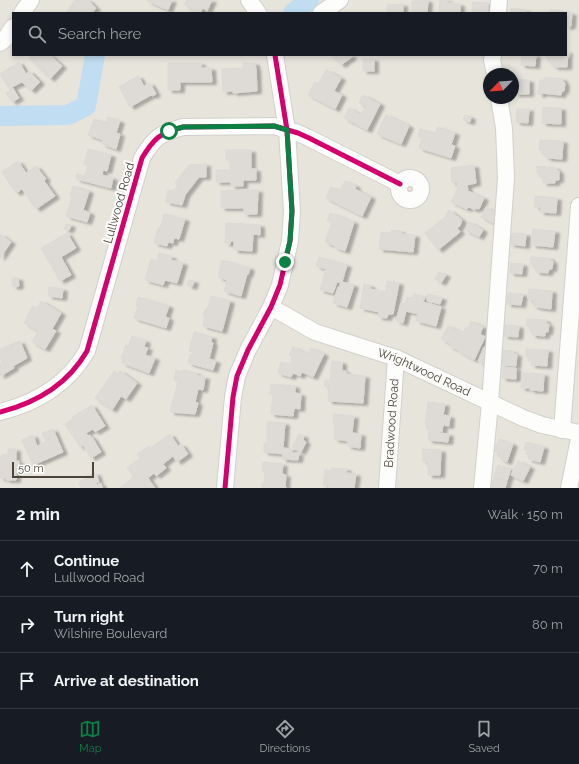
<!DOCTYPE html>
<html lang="en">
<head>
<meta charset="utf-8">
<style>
  body { margin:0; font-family:Raleway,sans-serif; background:#242831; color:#f1f3f6 }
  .compass { position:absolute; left:483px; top:68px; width:36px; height:36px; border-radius:50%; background:#171b24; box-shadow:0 2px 6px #0003; rotate:245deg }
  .scale { position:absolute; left:12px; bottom:10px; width:82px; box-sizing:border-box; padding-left:4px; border:2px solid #4b4439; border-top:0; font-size:11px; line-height:14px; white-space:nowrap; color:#4b4439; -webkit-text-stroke:3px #fff; paint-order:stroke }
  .stop { position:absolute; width:12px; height:12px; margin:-9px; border:3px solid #0b8043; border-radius:50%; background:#fff }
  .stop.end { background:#0b8043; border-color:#fff; box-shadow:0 1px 4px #0008 }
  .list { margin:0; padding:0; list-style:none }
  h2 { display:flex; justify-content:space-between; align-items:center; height:52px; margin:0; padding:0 16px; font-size:17px }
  h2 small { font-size:13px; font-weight:400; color:#9ea1a6 }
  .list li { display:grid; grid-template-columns:26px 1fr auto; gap:12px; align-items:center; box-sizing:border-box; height:56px; padding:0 16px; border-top:1px solid #363941 }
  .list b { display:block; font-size:15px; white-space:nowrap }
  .list p { margin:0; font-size:13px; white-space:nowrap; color:#9ea1a6 }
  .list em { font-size:13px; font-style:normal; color:#9ea1a6 }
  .icon { flex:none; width:22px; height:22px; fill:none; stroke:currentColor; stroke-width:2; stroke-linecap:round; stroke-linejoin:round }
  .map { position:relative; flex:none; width:579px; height:488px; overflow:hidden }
  .search { position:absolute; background:#171b24; box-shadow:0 2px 6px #0003; left:12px; right:12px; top:12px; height:44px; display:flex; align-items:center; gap:10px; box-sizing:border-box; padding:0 14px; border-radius:0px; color:#9ea1a6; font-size:15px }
  .sheet { height:220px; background:#171b24 }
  nav { display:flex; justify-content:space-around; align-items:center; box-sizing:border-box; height:56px; border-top:1px solid #363941; background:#171b24; font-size:11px; color:#9ea1a6 }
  nav a { display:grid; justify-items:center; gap:2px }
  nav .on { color:#0b8043 }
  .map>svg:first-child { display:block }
  .residential { fill:#e7e4dc; fill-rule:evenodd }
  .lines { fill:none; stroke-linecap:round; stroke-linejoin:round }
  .river { stroke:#c0ddf1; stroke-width:20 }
  .building { fill:#dedbd6; stroke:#dcd9d4; filter:url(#shadow) }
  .minor-casing { stroke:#d2d0cb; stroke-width:18 }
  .minor { stroke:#fdfdfc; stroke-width:16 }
  .cycleway-casing { stroke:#fff; stroke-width:8 }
  .cycleway { stroke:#d6006c; stroke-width:5 }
  .route { stroke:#0b8043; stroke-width:5 }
  .labels { text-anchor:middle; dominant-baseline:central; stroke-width:4; stroke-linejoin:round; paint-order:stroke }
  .street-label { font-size:12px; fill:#4b4439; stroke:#fff }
</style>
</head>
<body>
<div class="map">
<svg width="579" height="488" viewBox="0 0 579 488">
  <defs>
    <filter id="shadow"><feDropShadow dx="4.5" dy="2.5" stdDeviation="1" flood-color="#0004"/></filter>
  </defs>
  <rect width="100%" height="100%" fill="#f4f2ee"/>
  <path class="residential" d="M0 0H579V488H0ZM13 13H566V55H13ZM489 74H513V98H489Z"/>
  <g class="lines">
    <g class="river">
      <path d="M293 13 309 0"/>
      <path d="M0 116 68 115 86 106 95 55"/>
    </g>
  </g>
  <g class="building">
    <path d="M75 0H88L96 8 92 13H66Z"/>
    <path d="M148 0H172L168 10 147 1Z"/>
    <path d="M187 0H212L207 11 203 8 200 13H197L184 4Z"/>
    <path d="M422 0H427L428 2 427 13H412V1H422Z"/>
    <path d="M440 0H448L447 3 460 4V13H439Z"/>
    <path d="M473 2 488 3V13H472Z"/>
    <path d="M403 4V13H387V5Z"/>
    <path d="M511 8 526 10V13H511Z"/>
    <path d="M550 10 569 12V13H572L571 26 566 27V13H550Z"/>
    <path d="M566 51H568L567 67H554V65H551V61H548V58H546V55H566Z"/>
    <path d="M32 55H50L62 66 50 79 29 58Z"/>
    <path d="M331 55H351L352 57 341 65Z"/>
    <path d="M522 55H536L535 66 521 65Z"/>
    <rect x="363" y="59" width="11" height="12"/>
    <path d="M19 62 26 74 29 71 40 82 31 91 22 82 12 87 19 98 12 102 6 93 10 90 0 74Z"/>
    <path d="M168 63H201V68H211L212 82H180V90H168Z"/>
    <path d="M243 63H255V67H256L257 91 233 93V91L223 92 222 69 243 68Z"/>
    <path d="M326 70 341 78 334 91 342 95 335 109 308 95 315 82 318 84Z"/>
    <path d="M138 76 144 86 150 83 156 94 152 96 151 95 130 107 119 87Z"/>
    <path d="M544 77 563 79V82L565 83 564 91H562L561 95 541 93V95L538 94 540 80H544Z"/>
    <path d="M513 79 529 80V94H515V90H513Z"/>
    <path d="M363 95 380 104 367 130 344 118 349 108 361 115 366 106 359 103Z"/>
    <path d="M543 107 561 108V124L542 123Z"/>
    <path d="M517 109H529L528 123 516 122Z"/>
    <path d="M386 115 409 126 401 144 377 134Z"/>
    <path d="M465 115 471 117 470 122 463 120Z"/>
    <path d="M108 117 120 121 116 133 120 134 116 149 102 144 103 140 88 135 94 119 106 123Z"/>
    <path d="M438 127 455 133 451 145 455 146 451 158 419 148 422 138 418 137 420 129 435 133Z"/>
    <path d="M540 140 563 141 562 159 547 158V157L544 156V152L539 150Z"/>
    <path d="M88 149 111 155 107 171 103 170 102 175 113 178 111 188 76 179 77 174 85 176 88 165 84 164Z"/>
    <path d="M226 150H251V169H256V180H243V186H231V182H216V170H230V160H226Z"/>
    <path d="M18 161 26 173 36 166 46 179 44 181 55 196 36 209 22 189 16 193 2 172Z"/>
    <path d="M206 164V177H199L185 195 182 205 166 202 168 190 173 191 178 185 175 183 189 165Z"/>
    <path d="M474 165 476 183 467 185 468 191 484 198 479 209 475 208V210L469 207 467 209 451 202 458 188 457 182 452 183 451 168Z"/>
    <path d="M537 166 556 168V170L559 171V180H555V183H543V178L539 177V174H537Z"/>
    <path d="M345 181 356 186 355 189 371 197 362 216 326 198 331 187 340 191Z"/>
    <path d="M73 186 89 191 83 210 90 213 87 222 66 216 72 197 70 196Z"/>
    <path d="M258 190 257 214H244V208H221V191Z"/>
    <path d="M535 196 557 198 556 213 540 212 541 207H535Z"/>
    <path d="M486 207 498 214 493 223 481 217Z"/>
    <path d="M449 210 462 220 460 226 457 228 460 232 438 250 425 233 446 216Z"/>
    <path d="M330 213 354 222 345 251 334 247 335 246 325 242 332 222 327 220Z"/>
    <path d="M164 214 185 219 179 239 174 238 173 243 168 242 167 246 154 243 158 228H160Z"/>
    <path d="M469 222 483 230 479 237 465 230Z"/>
    <path d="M226 223 260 225V235L253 234 252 251 234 250V241H231L230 244 225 243Z"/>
    <path d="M66 224 71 225 69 230 64 229Z"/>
    <path d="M533 229 555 231 553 247 532 245Z"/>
    <path d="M391 230 401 231V234L415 235 413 252 379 249 381 232 391 233Z"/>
    <path d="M67 233 76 248 61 257 71 275 60 281 41 248Z"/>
    <path d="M513 233 526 234 525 246 510 244V234L513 235Z"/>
    <path d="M0 234 11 242 0 258Z"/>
    <path d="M159 253 172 257 171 260 183 263 177 283 165 280 163 285 145 280 151 259 157 261Z"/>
    <path d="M319 257 347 265 342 282 354 285 347 307 333 303 338 287H339L341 283 337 282 333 293 320 290 326 269 316 266Z"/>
    <path d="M531 257 550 258V261H553L552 269H549L548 273 536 272V268H533V264H530Z"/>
    <path d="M222 260 250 268 248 275 247 274 241 296 224 291 227 280 218 277Z"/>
    <path d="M511 263 523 264 522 274 510 273Z"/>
    <path d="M439 272 446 275 441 283 435 279Z"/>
    <path d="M12 278H18L19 286 13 287Z"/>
    <path d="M189 280 194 281 192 287 187 285Z"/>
    <path d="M387 281 399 283 393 314H388L387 318 378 317 379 312 360 308 364 284 371 286 370 289 386 292Z"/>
    <path d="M49 287 63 289 62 298 48 296Z"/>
    <path d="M529 289 552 291 551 309 536 307V306H533L534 301 528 299Z"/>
    <path d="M508 293 523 294 521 305 507 304Z"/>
    <path d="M414 294 425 297 423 302 441 307 436 326 416 321 418 314 406 311 403 323 396 321 401 303 405 304 407 297 413 298Z"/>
    <path d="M428 294 442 298 440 304 427 301Z"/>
    <path d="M211 296 230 301 222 331 203 326 205 316H203L205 309 207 310Z"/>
    <path d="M138 297 169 306 165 317 169 318 166 328 134 318 138 306 136 305Z"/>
    <path d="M41 301 61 313 52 329 56 331 45 349 32 342 38 331 24 323 33 306 37 308Z"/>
    <path d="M527 319 546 320V324H549L548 332H545V336L532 335V332H530V326H526Z"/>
    <path d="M471 321 483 327 480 334 485 337 474 360 458 351V350L449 346 451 344 441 339 448 326 463 333 466 327 468 328Z"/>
    <path d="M505 325 519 326 518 337 504 336Z"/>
    <path d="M194 332 212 337 211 342 213 343 209 359 216 361 213 370 188 363 190 354 193 355 194 352 189 351Z"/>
    <path d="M132 336 146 341 144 347 148 348 145 355 155 358 149 373 122 363 123 359 121 358 126 345 128 346Z"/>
    <path d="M20 341 27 358 13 366 14 368 0 376V364L2 363 0 357V349Z"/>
    <path d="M293 347 308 354 311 348 324 354 313 377 302 372 300 376 293 373 291 377 278 373 281 362 290 364 292 357 289 355Z"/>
    <path d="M484 347 493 351 487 365 478 361Z"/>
    <path d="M526 349 548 350 547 366 531 365 532 361H528L529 357H526Z"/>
    <path d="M502 350 513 351V354H517L516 366 501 365Z"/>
    <path d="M332 361 342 362V371H346V374L365 376 363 403 328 401 329 386H324L325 380H330Z"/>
    <path d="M503 367 516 368V379L502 378Z"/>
    <path d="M176 370 182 372 183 370 197 373 196 375 205 377 203 390 198 389 195 402 198 403 195 414 170 412 178 381 174 380Z"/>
    <path d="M114 371 118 374 120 371 137 383 126 399 121 396 112 410 95 398Z"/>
    <path d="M522 373 544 374 543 391 530 390V388H521Z"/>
    <path d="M271 384 295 386V393L301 394 300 409 294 408 293 416 271 414 273 394H270Z"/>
    <path d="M428 402 445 404 443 415 450 416 449 426 443 425 442 432 440 431V433L449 434 448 442 428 440 429 430 426 429V424H425Z"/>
    <path d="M92 405 105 426 95 432 93 429 86 433 88 436 90 435 91 438 92 437 101 452 91 458 83 445 80 447 65 424 73 419 72 417Z"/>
    <path d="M334 414 354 416 352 433 361 434 360 448 347 446 348 441 334 439 335 424H333Z"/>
    <path d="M267 422 285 423 283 448 292 449V453H299L298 460 282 459 283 454 264 452V443H267Z"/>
    <path d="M53 429 63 452 33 465 22 440 33 435 37 446 46 442 42 433Z"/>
    <path d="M170 434 178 446 181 444 188 454 177 462 173 456 163 464 166 468 156 476 154 473 148 478 155 488H119L134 477 127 468 140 458 137 454 149 446 150 448Z"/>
    <path d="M299 434 304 436 303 440 306 442 301 452 292 447Z"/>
    <path d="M499 439 513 444 507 462 500 459 501 457 497 456 499 453 494 451Z"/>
    <path d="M526 442 544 447 540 462 528 459 529 455 526 454 527 450H524Z"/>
    <path d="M8 449H16V461H19V468H16V480H6V478H0V457H2V455L8 454Z"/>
    <path d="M423 449 441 450 440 475H428V462H423Z"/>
    <path d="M518 461 530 467 523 481 511 475Z"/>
    <path d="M263 462 283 464 282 474 286 475 285 487 287 488H262V483H264L265 471H262Z"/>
    <path d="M498 465 511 469 507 481 494 476Z"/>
    <path d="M332 468 347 469 346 473 356 474 354 488H329V486L323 485 325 470 331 471Z"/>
    <path d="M96 473 99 482 96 483 97 485 101 483 102 488H81L79 482 87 478 86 476Z"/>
    <path d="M494 477 507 482 505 488H490Z"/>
  </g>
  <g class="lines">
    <g class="minor-casing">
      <g id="minor">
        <path d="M249 0 258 13"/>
        <path d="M22 13 31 0"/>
        <path d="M321 13 340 0"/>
        <path d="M498 13 499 0"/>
        <path d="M0 43 5 39 13 27"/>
        <path d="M493 55 492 60 495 74"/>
        <circle cx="410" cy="189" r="11"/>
        <path id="s1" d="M271 307 315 332 396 358 523 418 542 425 579 433"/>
        <path d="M0 412C36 403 68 384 87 351L142 158C154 138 160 133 183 127L274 126 298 133 309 138 400 184"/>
        <path d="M562 430 579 206"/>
        <path d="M225 488 233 397 237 376 248 350 271 307 280 285 290 241 292 211 287 130 275 55"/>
        <path id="s2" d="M387 488 396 358"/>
        <path d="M482 488 490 403 506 178 504 128 499 98"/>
        <path d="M569 488 579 439"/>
      </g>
    </g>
    <use href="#minor" class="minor"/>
    <g class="cycleway-casing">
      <g id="cycleway">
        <path d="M0 412C36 403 68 384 87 351L142 158C154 138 160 133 183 127L274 126 298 133 309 138 400 184"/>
        <path d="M225 488 233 397 237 376 248 350 271 307 280 285 290 241 292 211 287 130 275 55"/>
      </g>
    </g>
    <use href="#cycleway" class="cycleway"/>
  </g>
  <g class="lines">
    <path class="route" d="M169 131 183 127 274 126 287 130 292 211 290 241 285 262"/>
  </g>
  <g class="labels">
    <g class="street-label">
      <text transform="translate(119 203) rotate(-74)">Lullwood Road</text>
      <text stroke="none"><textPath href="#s1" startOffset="167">Wrightwood Road</textPath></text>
      <text stroke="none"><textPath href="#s2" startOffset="65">Bradwood Road</textPath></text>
    </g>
  </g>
</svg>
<svg class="compass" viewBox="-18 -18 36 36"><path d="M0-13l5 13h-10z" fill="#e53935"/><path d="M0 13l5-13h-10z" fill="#9ea1a6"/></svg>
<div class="scale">50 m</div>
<div class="stop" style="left:169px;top:131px"></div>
<div class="stop end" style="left:285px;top:262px"></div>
<div class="search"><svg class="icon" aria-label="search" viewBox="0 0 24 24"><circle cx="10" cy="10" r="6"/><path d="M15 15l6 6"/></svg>Search here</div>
</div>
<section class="sheet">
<h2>2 min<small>Walk · 150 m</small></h2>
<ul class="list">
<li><svg class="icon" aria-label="ahead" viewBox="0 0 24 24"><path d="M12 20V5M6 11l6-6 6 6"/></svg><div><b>Continue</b><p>Lullwood Road</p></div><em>70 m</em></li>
<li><svg class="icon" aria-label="right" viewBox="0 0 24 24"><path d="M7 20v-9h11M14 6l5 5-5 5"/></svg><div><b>Turn right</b><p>Wilshire Boulevard</p></div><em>80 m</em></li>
<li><svg class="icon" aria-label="arrive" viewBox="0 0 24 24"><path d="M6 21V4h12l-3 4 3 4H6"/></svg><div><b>Arrive at destination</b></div></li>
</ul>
</section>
<nav>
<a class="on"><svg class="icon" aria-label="map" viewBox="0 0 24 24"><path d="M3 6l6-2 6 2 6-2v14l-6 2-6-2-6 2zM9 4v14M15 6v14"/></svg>Map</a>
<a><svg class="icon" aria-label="directions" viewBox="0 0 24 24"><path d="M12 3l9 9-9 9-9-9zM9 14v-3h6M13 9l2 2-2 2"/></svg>Directions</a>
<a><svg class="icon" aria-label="saved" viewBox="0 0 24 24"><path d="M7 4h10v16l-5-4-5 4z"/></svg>Saved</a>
</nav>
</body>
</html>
